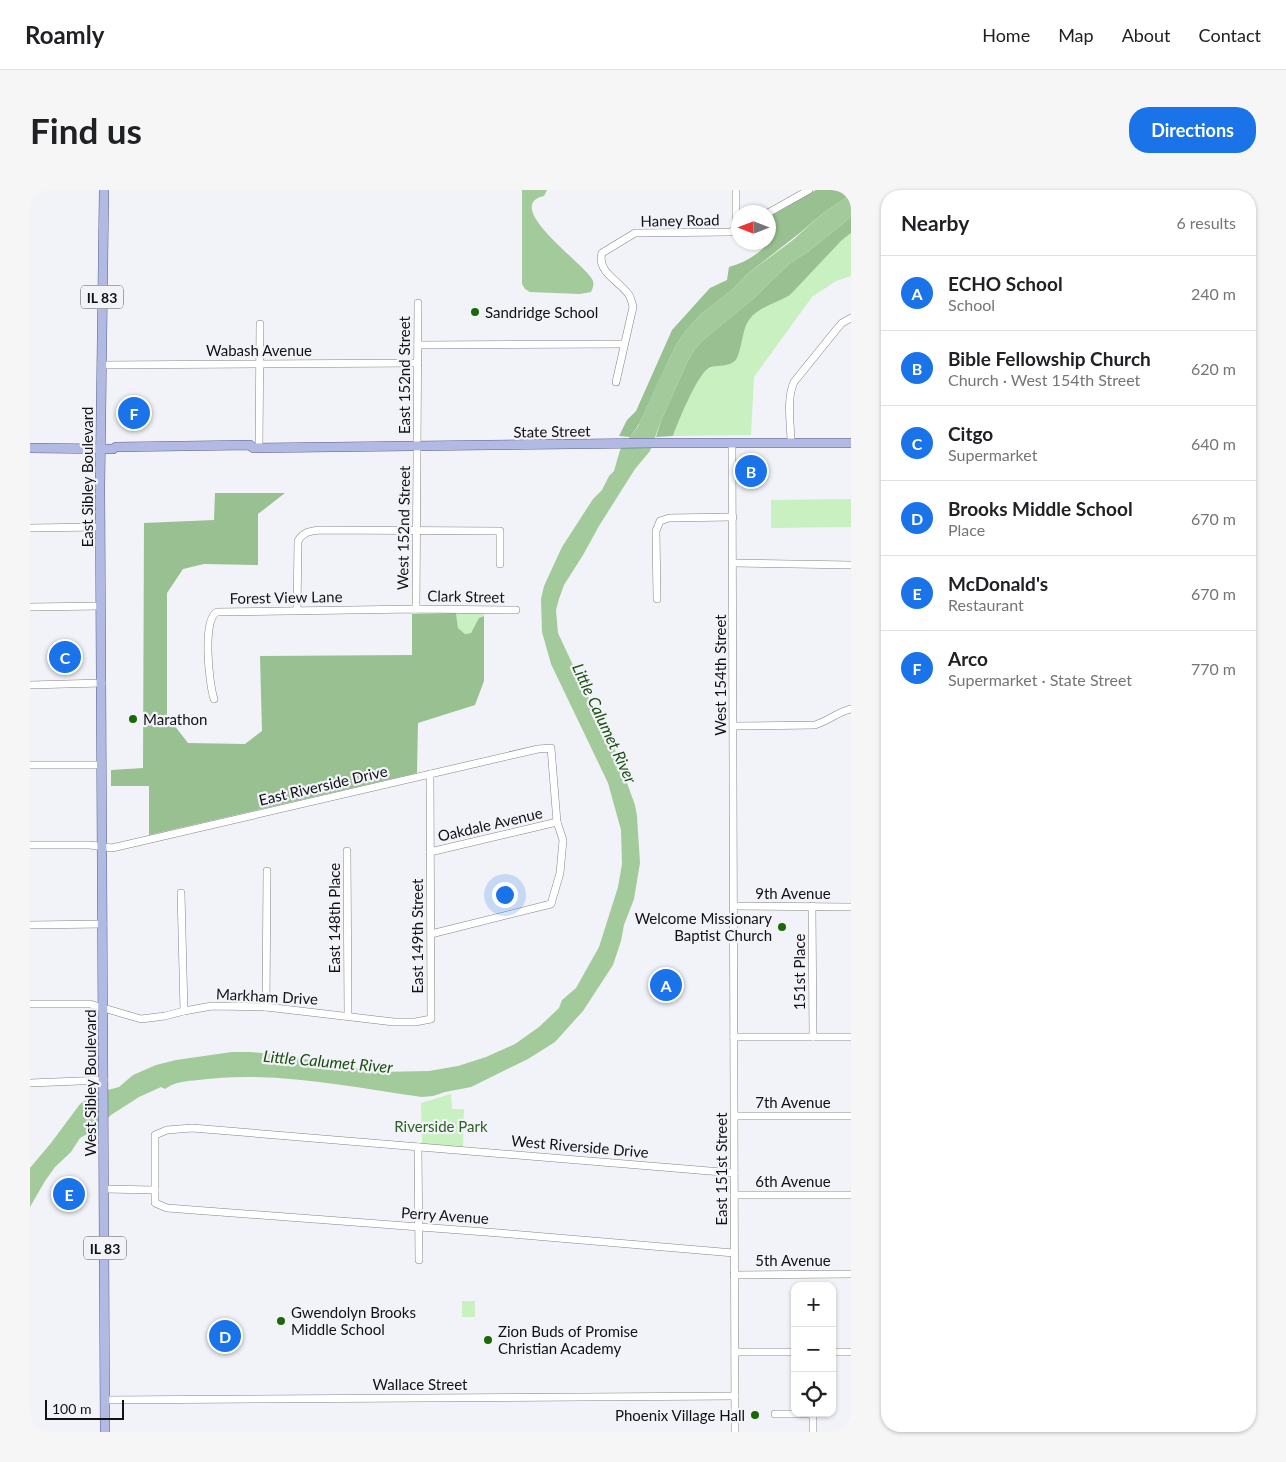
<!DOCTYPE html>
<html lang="en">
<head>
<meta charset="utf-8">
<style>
  body { margin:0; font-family:Lato,sans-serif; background:#f6f6f6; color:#202124 }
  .controls { position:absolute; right:15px; bottom:15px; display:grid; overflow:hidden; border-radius:10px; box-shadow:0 1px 4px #0004 }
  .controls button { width:45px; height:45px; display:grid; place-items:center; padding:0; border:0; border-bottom:1px solid #e0e0e0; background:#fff; color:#202124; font:25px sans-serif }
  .compass { position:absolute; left:701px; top:15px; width:45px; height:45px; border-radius:50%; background:#fff; box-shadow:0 1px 4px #0004; rotate:270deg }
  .scale { position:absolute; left:15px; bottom:12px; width:79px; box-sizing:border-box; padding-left:5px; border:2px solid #121214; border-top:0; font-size:14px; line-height:18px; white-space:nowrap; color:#121214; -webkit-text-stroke:4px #f2f3f8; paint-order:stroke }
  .you { position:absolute; left:474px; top:704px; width:18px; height:18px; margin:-12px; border:4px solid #fff; border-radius:50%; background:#1a73e8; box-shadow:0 0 0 8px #1a73e833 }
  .badge { display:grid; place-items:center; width:32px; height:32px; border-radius:50%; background:#1a73e8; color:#fff; font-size:16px; font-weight:700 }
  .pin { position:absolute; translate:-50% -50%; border:2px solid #fff; box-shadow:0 1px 5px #0006 }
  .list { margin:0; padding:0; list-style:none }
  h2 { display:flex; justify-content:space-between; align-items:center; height:65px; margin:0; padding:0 20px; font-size:21px }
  h2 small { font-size:16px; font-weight:400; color:#757577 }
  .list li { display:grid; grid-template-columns:32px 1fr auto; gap:15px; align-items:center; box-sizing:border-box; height:75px; padding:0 20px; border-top:1px solid #e0e0e0 }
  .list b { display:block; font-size:19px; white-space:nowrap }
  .list p { margin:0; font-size:16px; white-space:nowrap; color:#757577 }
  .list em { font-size:16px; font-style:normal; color:#757577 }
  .icon { flex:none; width:28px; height:28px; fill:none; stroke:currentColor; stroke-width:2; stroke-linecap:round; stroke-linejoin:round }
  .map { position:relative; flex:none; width:821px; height:1242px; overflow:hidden; border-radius:20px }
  header { display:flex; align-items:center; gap:30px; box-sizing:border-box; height:70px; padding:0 25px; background:#fff; border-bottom:1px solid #e0e0e0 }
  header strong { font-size:24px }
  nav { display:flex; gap:28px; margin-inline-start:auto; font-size:18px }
  .intro { display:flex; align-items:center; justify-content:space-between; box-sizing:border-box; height:120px; padding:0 30px }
  h1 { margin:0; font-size:35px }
  .button { padding:12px 22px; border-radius:20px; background:#1a73e8; color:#fff; font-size:18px; font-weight:700 }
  main { display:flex; gap:30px; padding:0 30px }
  aside { flex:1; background:#fff; border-radius:20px; box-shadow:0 1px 4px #0004 }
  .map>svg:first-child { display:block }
  .green { fill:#c8f0c0 }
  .forest { fill:#98c091 }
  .water { fill:#a2ca9b }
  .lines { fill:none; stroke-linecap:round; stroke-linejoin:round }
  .minor-casing { stroke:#838489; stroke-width:8 }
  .major-casing { stroke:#58618e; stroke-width:10 }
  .minor { stroke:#fff; stroke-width:7 }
  .major { stroke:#b2b9e2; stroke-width:9 }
  .poi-dot { fill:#1b6806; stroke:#f2f3f8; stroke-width:2 }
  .labels { text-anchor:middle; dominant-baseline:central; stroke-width:4.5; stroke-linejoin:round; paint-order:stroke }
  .shield { fill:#f2f3f8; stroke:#555658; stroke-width:1 }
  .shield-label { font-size:14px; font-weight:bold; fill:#121214 }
  .street-label { font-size:15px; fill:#121214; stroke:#f2f3f8 }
  .poi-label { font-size:15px; fill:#121214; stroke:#f2f3f8; text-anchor:start }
  .park-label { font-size:15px; fill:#2e6224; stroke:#f2f3f8 }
  .water-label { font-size:16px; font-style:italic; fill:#1a4e0e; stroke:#f2f3f8 }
</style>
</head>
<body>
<header>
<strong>Roamly</strong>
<nav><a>Home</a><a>Map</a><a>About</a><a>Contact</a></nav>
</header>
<div class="intro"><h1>Find us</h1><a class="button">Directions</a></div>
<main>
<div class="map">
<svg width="821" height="1242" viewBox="0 0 821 1242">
  <rect width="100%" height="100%" fill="#f2f3f8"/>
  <g class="green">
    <path d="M821 43V86L806 91 782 107 724 187 721 245 643 246C649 230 665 190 677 180 682 176 694 175 700 174 707 157 712 132 727 121 737 114 749 111 760 105L812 50Z"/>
    <path d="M821 309V337L741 338V310Z"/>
    <path d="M426 423H454V426L449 428 441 443 435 444 428 438Z"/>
    <path d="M421 904 422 919H434L433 957 392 954 391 913Z"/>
    <rect x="432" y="1111" width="13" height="16"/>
  </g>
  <g class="forest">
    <path d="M786 0H821V4L792 24 771 42 716 85 702 100 670 125 655 142 645 157 609 234 600 247 589 246 597 230 606 221 642 140 680 98 697 90 699 77C715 73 733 62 742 48L739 27Z"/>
    <path d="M821 27V43L812 50 760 105C743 115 722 118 715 138 712 147 711 159 707 168 701 178 688 174 679 178 667 185 648 232 643 246L626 247 631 231 658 170 665 159 673 150 724 108 760 73 779 61Z"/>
    <path d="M185 303H255L228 324V375L174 374 153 379 137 403V526L158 553 215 554 232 541 230 466 382 465V424L426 423 428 438 435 444 441 443 449 428 454 426V491L445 515 388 533 387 583 119 645V596H81V580L113 578 114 333 184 330Z"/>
  </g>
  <g class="water">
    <path d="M492 0H517L514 6C470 16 558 76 563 91 564 95 563 98 561 102L550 104 500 102 495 99 492 94Z"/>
    <path d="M821 4V27L779 61 760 73 724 108 673 150 665 159 658 170 631 231 620 261 605 279 569 336 553 365 534 395 529 409 526 420 528 443 556 503 584 557 605 615 607 626 610 673 604 709 594 735 591 751 583 775 553 821 525 852 498 869 441 897 415 902 403 906 392 907C318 897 243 880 168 890 157 891 144 892 135 899L131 897 109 907 81 925 63 941 50 948 41 962 25 977 15 991 0 1017V978L21 953 50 914 66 903 89 897 103 885 126 875 146 870 202 862H221L252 865 349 882 399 881 428 876 456 867 485 854 509 837 529 818 532 810 546 798 569 757 588 697 592 674 591 640 578 593 521 474 512 442 511 409 514 396 532 357 563 309 572 300 579 286 584 281 590 260 609 235 610 229 612 227 645 157 655 142 670 125 702 100 716 85 763 50 792 24Z"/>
  </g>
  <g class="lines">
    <g class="minor-casing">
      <g id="minor">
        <path d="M706 0V41"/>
        <path d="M738 23 779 0"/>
        <path d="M388 155 594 154"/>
        <path d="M71 175 388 173"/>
        <path d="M586 192 603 117C602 113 601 108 599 105 591 92 566 82 572 63L605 43 700 42 708 39"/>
        <path d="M702 253 705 1242"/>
        <path d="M761 253C761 234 756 210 764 192L806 140 812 133 821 128"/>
        <path d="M229 258 230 134"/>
        <path d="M0 338 70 337"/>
        <path d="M704 373 821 375"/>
        <path d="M627 409 626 341 630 331 639 328 703 327"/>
        <path d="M0 417 71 416"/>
        <path d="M386 419 388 113"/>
        <path d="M267 420 268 351C273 342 280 341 290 340L470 341V374"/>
        <path d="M0 495 72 493"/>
        <path d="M184 509C179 494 172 429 187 422L386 419 486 420"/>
        <path d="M704 536 785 535C798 531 808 522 821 519"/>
        <path d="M0 575H72"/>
        <path d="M0 655H60L82 658 508 559 521 558 527 632 533 650 530 683 521 714 401 744"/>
        <path d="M317 661 318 825"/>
        <path d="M400 662 527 632"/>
        <path d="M151 703 154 821"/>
        <path d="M704 716 821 717"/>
        <path d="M782 716 783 847"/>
        <path d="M0 735 73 734"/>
        <path d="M0 814H60L111 829 135 826 154 821 182 816 236 817 364 832H385L401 829 400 584"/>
        <path d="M236 817 237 681"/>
        <path d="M704 847H821"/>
        <path d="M0 893 74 890"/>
        <path d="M705 926H821"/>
        <path d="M388 957 389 1070"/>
        <path d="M704 983 162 938 137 940 125 945V1013L137 1018 469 1043 704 1063"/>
        <path d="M75 999 125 1000"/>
        <path d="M704 1005H821"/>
        <path d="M704 1085 821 1084"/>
        <path d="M705 1162H765"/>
        <path d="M802 1162H821"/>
        <path d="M75 1210 705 1206"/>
        <path d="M783 1223V1242"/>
        <path d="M745 1224H783"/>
      </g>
    </g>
    <g class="major-casing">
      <g id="major">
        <path d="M74 0 70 297 75 1242"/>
        <path d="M0 258 83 259 86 257 220 255 223 258 627 253H821"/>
      </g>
    </g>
    <use href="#minor" class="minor"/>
    <use href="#major" class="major"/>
  </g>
  <g class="poi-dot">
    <circle cx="445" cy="122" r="5"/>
    <circle cx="103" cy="529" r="5"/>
    <circle cx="752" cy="737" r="5"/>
    <circle cx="251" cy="1131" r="5"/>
    <circle cx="458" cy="1150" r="5"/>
    <circle cx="725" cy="1225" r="5"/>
  </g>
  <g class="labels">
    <g class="shield">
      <rect x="51" y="95.5" width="42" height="23" rx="4"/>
      <rect x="54" y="1046.5" width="42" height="23" rx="4"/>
    </g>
    <g class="shield-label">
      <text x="72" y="107">IL 83</text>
      <text x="75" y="1058">IL 83</text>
    </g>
    <g class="street-label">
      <text transform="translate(650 30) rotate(-1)">Haney Road</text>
      <text x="229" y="160">Wabash Avenue</text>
      <text transform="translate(374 185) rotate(-90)">East 152nd Street</text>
      <text transform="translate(522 241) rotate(-1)">State Street</text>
      <text transform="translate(57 287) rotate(-90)">East Sibley Boulevard</text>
      <text transform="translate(373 338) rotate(-89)">West 152nd Street</text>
      <text transform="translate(436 406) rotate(1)">Clark Street</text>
      <text transform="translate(256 407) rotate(-1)">Forest View Lane</text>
      <text transform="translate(690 485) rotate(-90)">West 154th Street</text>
      <text transform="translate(293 595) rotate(-13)">East Riverside Drive</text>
      <text transform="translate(460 634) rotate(-13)">Oakdale Avenue</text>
      <text x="763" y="703">9th Avenue</text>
      <text transform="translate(304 728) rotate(-90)">East 148th Place</text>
      <text transform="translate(387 746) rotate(-90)">East 149th Street</text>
      <text transform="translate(769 782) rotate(-90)">151st Place</text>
      <text transform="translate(237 806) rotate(3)">Markham Drive</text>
      <text transform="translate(60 893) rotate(-90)">West Sibley Boulevard</text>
      <text x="763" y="912">7th Avenue</text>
      <text transform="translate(550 956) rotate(5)">West Riverside Drive</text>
      <text transform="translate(691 979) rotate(-90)">East 151st Street</text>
      <text x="763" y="991">6th Avenue</text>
      <text transform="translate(415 1025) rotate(4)">Perry Avenue</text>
      <text x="763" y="1070">5th Avenue</text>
      <text x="390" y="1194">Wallace Street</text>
    </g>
    <g class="poi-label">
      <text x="455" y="122">Sandridge School</text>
      <text x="113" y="529">Marathon</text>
      <text x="742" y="728" text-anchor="end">Welcome Missionary<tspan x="742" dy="17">Baptist Church</tspan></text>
      <text x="261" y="1122">Gwendolyn Brooks<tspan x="261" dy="17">Middle School</tspan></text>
      <text x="468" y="1141">Zion Buds of Promise<tspan x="468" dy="17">Christian Academy</tspan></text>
      <text x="715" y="1225" text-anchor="end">Phoenix Village Hall</text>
    </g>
    <g class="park-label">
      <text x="411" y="936">Riverside Park</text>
    </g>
    <g class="water-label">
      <text transform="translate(575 533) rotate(65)">Little Calumet River</text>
      <text transform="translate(298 871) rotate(5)">Little Calumet River</text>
    </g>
  </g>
</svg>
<div class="controls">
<button>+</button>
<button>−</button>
<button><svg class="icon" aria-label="locate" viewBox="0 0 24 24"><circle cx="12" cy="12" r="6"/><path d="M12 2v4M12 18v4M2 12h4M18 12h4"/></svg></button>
</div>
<svg class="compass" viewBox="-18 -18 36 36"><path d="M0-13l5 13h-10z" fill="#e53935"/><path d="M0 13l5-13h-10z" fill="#757577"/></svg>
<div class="scale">100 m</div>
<div class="you"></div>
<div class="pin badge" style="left:636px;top:795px">A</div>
<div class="pin badge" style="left:721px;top:281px">B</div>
<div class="pin badge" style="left:35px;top:467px">C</div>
<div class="pin badge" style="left:195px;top:1146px">D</div>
<div class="pin badge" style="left:39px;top:1004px">E</div>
<div class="pin badge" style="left:104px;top:223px">F</div>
</div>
<aside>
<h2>Nearby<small>6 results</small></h2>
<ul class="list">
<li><span class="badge">A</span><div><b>ECHO School</b><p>School</p></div><em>240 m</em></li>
<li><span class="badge">B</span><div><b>Bible Fellowship Church</b><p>Church · West 154th Street</p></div><em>620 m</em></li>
<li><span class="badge">C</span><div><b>Citgo</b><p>Supermarket</p></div><em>640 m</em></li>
<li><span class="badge">D</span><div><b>Brooks Middle School</b><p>Place</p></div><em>670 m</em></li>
<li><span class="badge">E</span><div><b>McDonald's</b><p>Restaurant</p></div><em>670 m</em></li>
<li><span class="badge">F</span><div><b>Arco</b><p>Supermarket · State Street</p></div><em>770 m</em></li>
</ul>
</aside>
</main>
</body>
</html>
